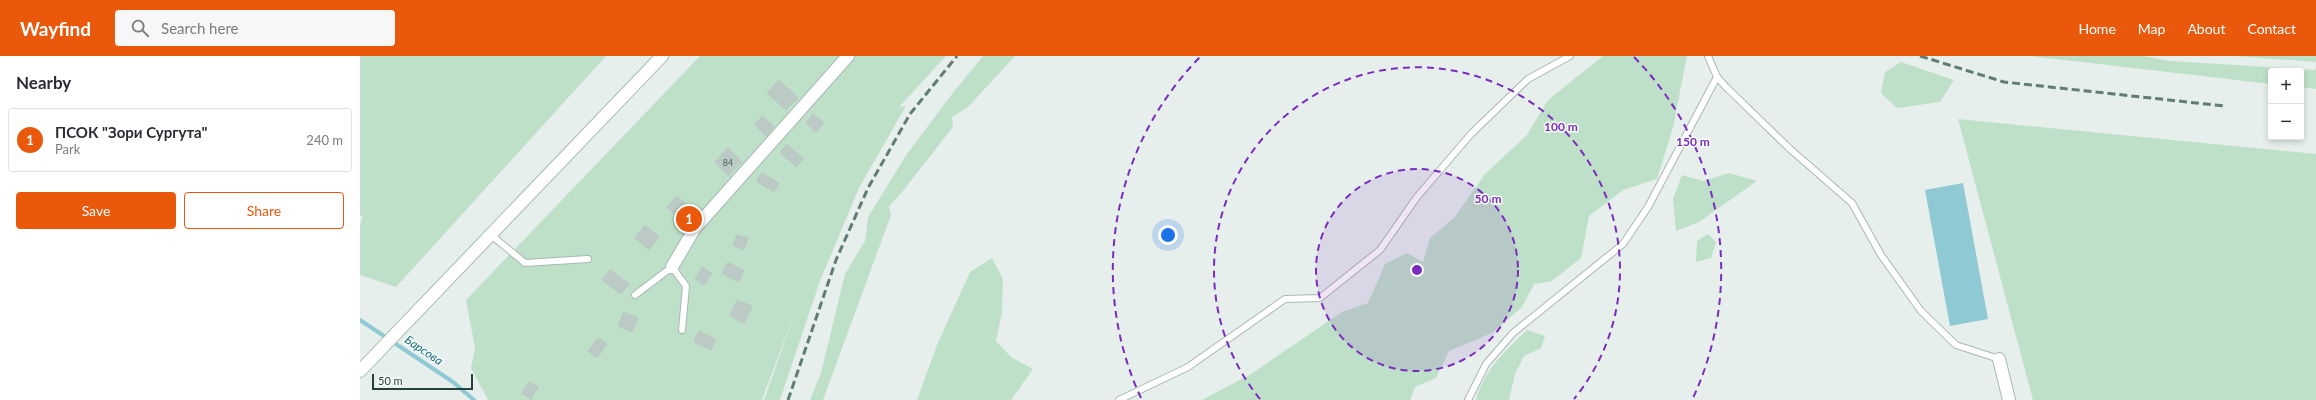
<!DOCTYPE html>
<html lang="en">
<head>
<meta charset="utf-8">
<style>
  body { margin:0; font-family:Lato,sans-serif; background:#f7f7f7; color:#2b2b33 }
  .controls { position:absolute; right:12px; top:12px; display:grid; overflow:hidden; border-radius:4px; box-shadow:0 2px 6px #0003 }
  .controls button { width:36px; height:36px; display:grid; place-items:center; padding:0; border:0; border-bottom:1px solid #e1e1e2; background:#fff; color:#2b2b33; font:20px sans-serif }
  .scale { position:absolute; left:12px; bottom:10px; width:101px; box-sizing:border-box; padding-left:4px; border:2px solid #24423a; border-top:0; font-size:11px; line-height:14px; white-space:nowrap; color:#24423a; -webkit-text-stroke:3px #f7fbf9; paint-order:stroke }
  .you { position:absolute; left:808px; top:179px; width:14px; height:14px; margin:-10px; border:3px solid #fff; border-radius:50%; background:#1a73e8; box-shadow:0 0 0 6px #1a73e833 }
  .badge { display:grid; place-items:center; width:26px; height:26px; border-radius:50%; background:#ea580c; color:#fff; font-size:13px; font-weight:700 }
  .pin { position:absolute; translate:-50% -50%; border:2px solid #fff; box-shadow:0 1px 4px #0006 }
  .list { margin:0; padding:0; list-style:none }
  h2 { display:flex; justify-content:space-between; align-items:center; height:52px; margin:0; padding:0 16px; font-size:17px }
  h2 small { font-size:13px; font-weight:400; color:#7c7c81 }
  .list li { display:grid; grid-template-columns:26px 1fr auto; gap:12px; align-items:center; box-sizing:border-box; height:64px; margin:0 8px 8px; padding:0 8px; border:1px solid #e1e1e2; border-radius:4px }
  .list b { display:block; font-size:15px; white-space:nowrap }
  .list p { margin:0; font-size:13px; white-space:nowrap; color:#7c7c81 }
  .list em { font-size:13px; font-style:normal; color:#7c7c81 }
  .actions { display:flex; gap:8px; padding:12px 16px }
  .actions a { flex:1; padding:9px 0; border:1px solid #ea580c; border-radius:4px; text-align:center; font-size:14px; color:#ea580c }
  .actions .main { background:#ea580c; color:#fff }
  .icon { flex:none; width:22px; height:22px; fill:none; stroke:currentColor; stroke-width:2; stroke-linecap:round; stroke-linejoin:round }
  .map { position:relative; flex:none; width:1956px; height:344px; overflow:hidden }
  header { display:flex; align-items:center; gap:24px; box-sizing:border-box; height:56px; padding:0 20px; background:#ea580c; color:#fff }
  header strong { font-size:19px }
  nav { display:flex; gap:22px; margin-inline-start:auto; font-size:14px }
  .search { width:280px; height:36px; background:#f7f7f7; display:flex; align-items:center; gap:10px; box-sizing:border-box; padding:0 14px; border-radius:4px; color:#7c7c81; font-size:15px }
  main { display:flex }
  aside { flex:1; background:#fff }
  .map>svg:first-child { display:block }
  .green { fill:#bfe0c8 }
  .water { fill:#8ec9d4 }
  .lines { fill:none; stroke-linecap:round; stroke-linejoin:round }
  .stream { stroke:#8ec9d4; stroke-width:4 }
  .building { fill:#bbcac4; stroke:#b8c9c2 }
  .service-casing { stroke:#a8b8b2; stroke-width:8 }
  .minor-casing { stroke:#a8b8b2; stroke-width:14 }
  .secondary-casing { stroke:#a4bbb3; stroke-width:14 }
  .service { stroke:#fff; stroke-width:6 }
  .minor { stroke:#fff; stroke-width:12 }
  .secondary { stroke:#fff; stroke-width:12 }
  .rail { stroke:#5f7d75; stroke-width:3; stroke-dasharray:8 4; stroke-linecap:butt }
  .ring { fill:none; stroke:#7b2cbf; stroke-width:2; stroke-dasharray:7 5 }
  .labels { text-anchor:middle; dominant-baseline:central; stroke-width:3; stroke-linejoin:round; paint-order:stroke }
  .number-label { font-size:9px; fill:#4a645c }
  .water-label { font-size:12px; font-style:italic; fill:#1c6f80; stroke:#f7fbf9 }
  .centre { fill:#7b2cbf; stroke:#f7fbf9; stroke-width:2 }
  .ring-label { font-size:12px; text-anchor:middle; font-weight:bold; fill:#7b2cbf; stroke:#f7fbf9; stroke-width:3; stroke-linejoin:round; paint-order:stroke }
</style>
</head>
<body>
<header>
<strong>Wayfind</strong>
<div class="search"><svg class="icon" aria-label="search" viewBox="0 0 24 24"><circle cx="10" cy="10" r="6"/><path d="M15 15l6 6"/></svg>Search here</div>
<nav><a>Home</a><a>Map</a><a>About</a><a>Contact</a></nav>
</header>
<main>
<aside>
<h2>Nearby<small></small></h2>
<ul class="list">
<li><span class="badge">1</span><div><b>ПСОК &quot;Зори Сургута&quot;</b><p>Park</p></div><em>240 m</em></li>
</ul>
<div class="actions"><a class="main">Save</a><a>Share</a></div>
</aside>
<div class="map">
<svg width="1956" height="344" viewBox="0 0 1956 344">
  <rect width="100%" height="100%" fill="#e6efeb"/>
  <g class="green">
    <path d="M0 0H246L36 231 0 219V169L3 159 0 160Z"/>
    <path d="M340 0H586L539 51 546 50 499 132 460 225 420 344H404L436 253 402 344H128L111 312 115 292 106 244Z"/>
    <path d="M623 0H655L608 51 592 61 593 71 542 136 529 150 531 159 463 344H450L461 317 485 218 505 185 508 161 547 98 592 38Z"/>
    <path d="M1243 0H1327L1313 71 1297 123 1263 134 1229 160 1221 202 1192 225 1174 228 1162 251 1132 277 1089 295 1076 322 1055 331 1050 344H842L891 318 982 256 1008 247 1025 208 1047 197 1063 206 1070 182 1094 162 1125 118 1167 79 1188 44Z"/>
    <path d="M1670 0H1783L1810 5 1955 14 1956 11V33L1941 31V15H1911V28Z"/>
    <path d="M1876 0H1956V6Z"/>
    <path d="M1541 6 1594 24 1580 46 1537 52 1521 37 1525 16Z"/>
    <path d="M1598 63 1956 98V344H1673Z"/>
    <path d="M1369 117 1397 125 1339 166 1316 175 1313 143 1322 119 1343 125Z"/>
    <path d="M1348 178 1356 186 1351 202 1336 206 1337 185Z"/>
    <path d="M632 202 643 223 642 256 636 285 651 301 673 313 651 344H557L577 289 610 216Z"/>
    <path d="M1167 274 1185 280 1181 292 1164 300 1155 318 1149 344H1116C1123 315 1146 294 1167 274Z"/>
  </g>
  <path class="water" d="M1603 127 1628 263 1590 270 1565 134Z"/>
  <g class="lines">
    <path class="stream" d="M0 264 93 326 114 344"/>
  </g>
  <g class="building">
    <path d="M419 24 438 42 426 54 407 37Z"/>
    <path d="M453 58 464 67 456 76 446 67Z"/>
    <path d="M402 60 414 71 406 80 395 69Z"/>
    <path d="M427 88 443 103 436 111 420 96Z"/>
    <path d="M368 92 382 106 368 120 355 106Z"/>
    <path d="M402 117 419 127 414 136 396 125Z"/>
    <path d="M317 140 327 149 325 152 337 158 327 170 307 151Z"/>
    <path d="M285 169 299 181 289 194 275 182Z"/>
    <path d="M377 179 389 182 383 194 373 189Z"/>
    <path d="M368 206 384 215 378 226 362 217Z"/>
    <path d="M342 211 352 217 344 229 335 223Z"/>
    <path d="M250 214 269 228 261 238 242 224Z"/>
    <path d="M377 244 392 250 384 267 370 260Z"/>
    <path d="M264 256 278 262 272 276 258 270Z"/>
    <path d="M339 275 356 284 351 294 334 286Z"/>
    <path d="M238 282 247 288 237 302 228 295Z"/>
    <path d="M169 326 178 331 171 343 162 337Z"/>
  </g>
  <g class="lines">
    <g class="service-casing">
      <g id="service">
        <path d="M1348 0 1357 21 1366 31 1430 93 1492 147 1521 199 1561 255 1596 289 1639 303"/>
        <path d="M131 179 165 207 228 203"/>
        <path d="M275 239 312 211 326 230 322 274"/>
        <path d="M759 344 828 311 925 243 960 242 1020 194 1057 141 1111 78 1168 23 1210 0"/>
        <path d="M1108 344 1126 308 1153 277 1263 188 1288 151 1357 21"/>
      </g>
    </g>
    <g class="minor-casing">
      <g id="minor">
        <path d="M312 211 335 172 488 0"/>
        <path d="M1639 303 1649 344"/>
      </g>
    </g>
    <g class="secondary-casing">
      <path id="secondary" d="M0 315 302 0"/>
    </g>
    <use href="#service" class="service"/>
    <use href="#minor" class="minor"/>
    <use href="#secondary" class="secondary"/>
    <g class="rail">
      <path d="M1560 0 1644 26 1864 50"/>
      <path d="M428 344 476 204 508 132 550 58 597 0"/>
    </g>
  </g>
  <circle cx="1057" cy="214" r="101" fill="#7b2cbf" fill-opacity=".12"/>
  <g class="ring">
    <circle cx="1057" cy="214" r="101"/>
    <path d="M900 343A203 203 0 1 1 1214 343"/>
    <path d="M781 342A304 304 0 0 1 840 1M1274 1A304 304 0 0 1 1333 342"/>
  </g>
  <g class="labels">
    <g class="number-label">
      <text x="368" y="106">84</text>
    </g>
    <g class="water-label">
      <text transform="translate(64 294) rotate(34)">Барсова</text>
    </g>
  </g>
  <circle cx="1057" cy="214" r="6" class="centre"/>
  <g class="ring-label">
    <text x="1201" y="75">100 m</text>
    <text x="1333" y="90">150 m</text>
    <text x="1128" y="147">50 m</text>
  </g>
</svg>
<div class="controls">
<button>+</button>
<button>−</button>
</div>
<div class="scale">50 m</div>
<div class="you"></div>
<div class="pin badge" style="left:329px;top:163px">1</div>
</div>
</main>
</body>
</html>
